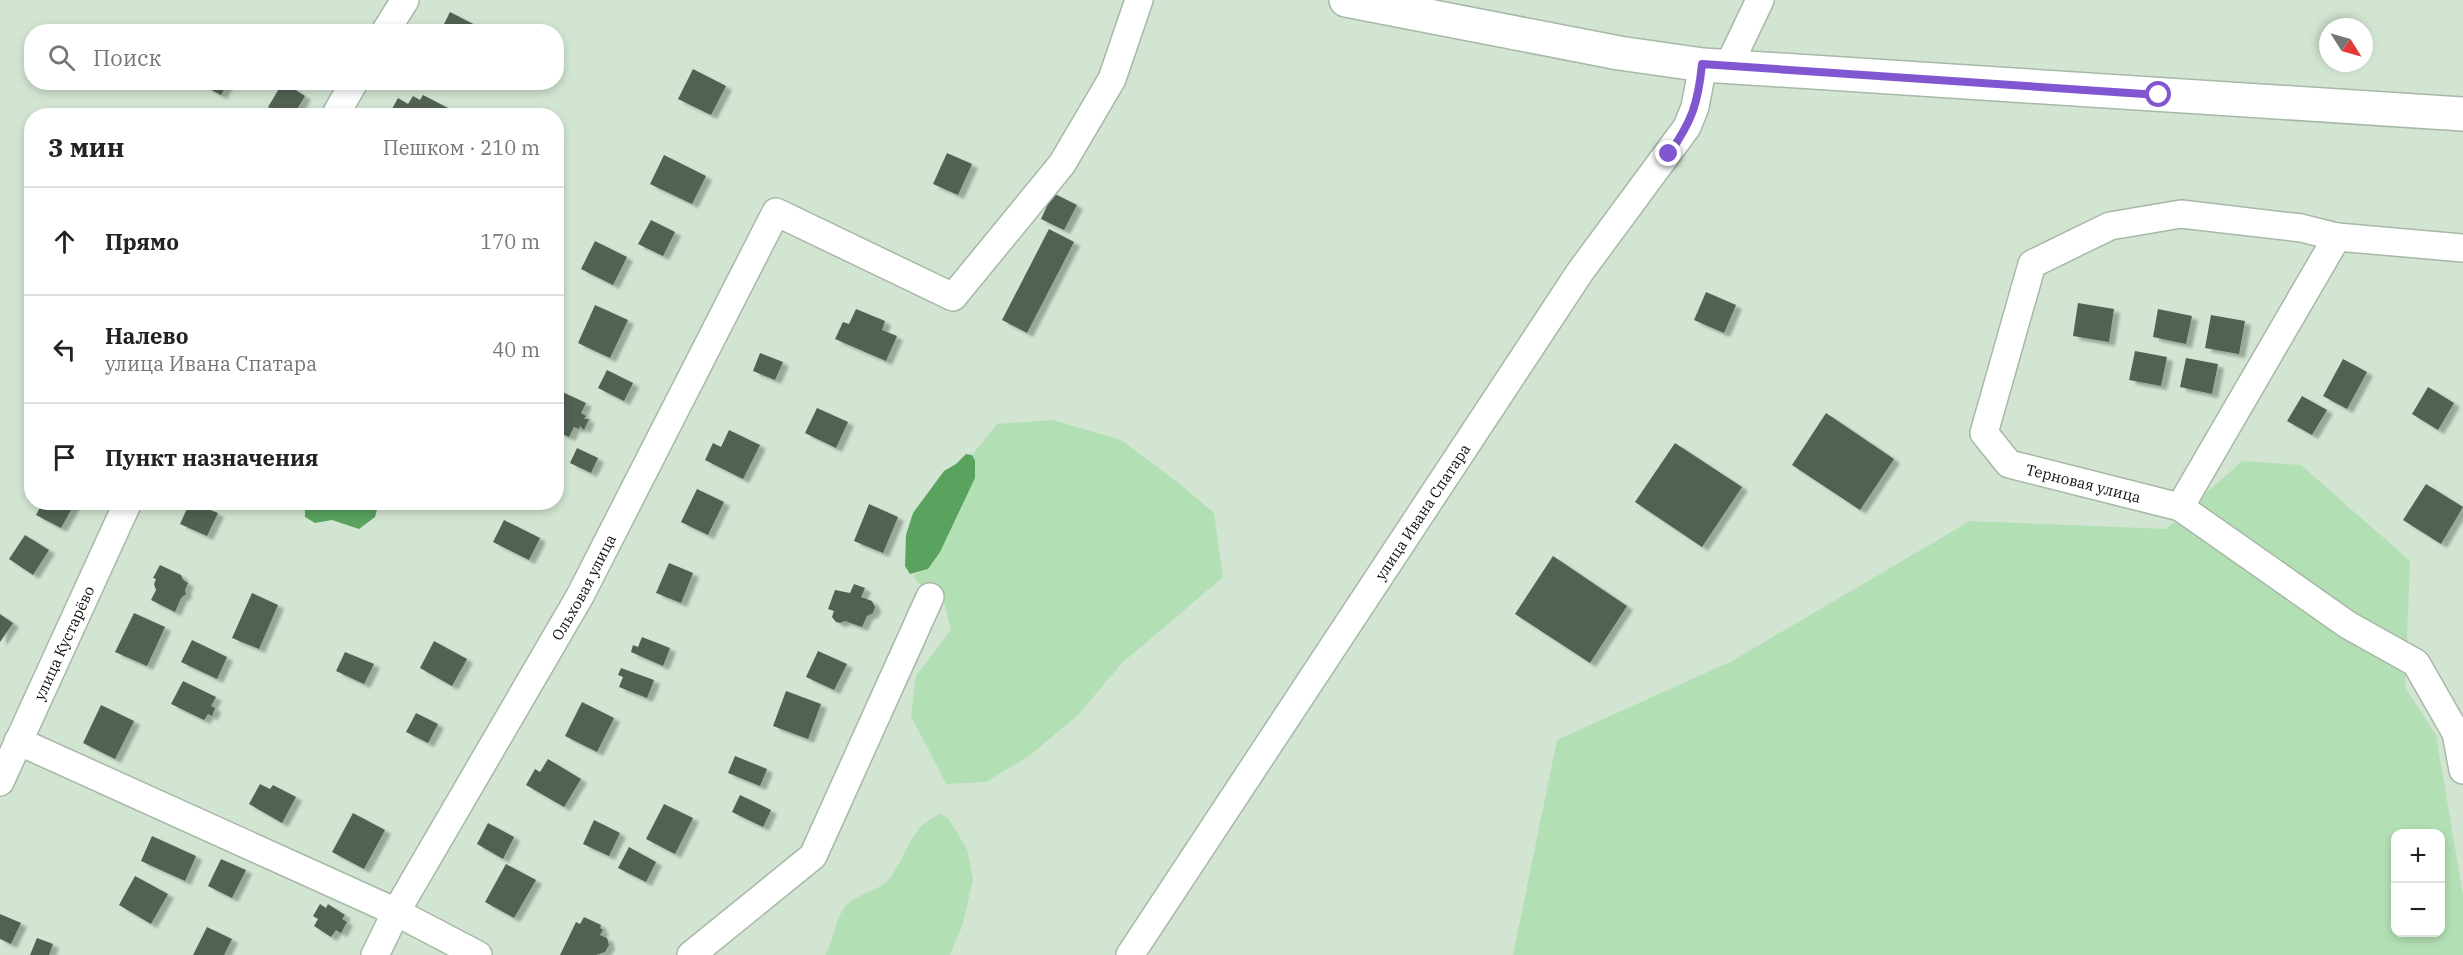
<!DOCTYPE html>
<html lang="ru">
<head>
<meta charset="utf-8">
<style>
  body { margin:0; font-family:"IBM Plex Serif",serif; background:#f6f6f6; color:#222 }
  .controls { position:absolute; right:18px; bottom:18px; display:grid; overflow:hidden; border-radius:12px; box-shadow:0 3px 9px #0003 }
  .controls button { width:54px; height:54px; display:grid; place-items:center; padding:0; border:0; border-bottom:2px solid #e0e0e0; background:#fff; color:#222; font:30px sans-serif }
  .compass { position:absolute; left:2319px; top:18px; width:54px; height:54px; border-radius:50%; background:#fff; box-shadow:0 3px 9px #0003; rotate:127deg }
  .stop { position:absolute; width:18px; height:18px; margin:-14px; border:4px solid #8057d0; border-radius:50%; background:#fff }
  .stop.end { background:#8057d0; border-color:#fff; box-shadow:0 2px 6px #0008 }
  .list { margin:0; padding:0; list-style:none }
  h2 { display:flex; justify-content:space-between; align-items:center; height:78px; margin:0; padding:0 24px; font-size:26px }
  h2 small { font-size:20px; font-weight:400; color:#767676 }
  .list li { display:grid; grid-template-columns:39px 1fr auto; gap:18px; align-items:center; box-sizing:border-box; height:108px; padding:0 24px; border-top:2px solid #e0e0e0 }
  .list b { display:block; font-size:22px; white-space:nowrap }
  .list p { margin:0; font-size:20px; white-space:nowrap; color:#767676 }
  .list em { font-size:20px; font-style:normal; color:#767676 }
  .icon { flex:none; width:33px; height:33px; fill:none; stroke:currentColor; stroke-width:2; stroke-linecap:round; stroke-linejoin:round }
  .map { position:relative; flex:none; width:2463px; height:955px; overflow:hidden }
  .search { position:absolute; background:#fff; box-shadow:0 3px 9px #0003; left:24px; top:24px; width:540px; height:66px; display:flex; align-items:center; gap:15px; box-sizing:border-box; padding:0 21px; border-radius:24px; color:#767676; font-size:22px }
  .panel { position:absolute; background:#fff; box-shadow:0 3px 9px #0003; left:24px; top:108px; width:540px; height:402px; border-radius:24px }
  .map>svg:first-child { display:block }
  .green { fill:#b2e0b4; fill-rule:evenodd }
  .water { fill:#59a35f }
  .building { fill:#516252; filter:url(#shadow) }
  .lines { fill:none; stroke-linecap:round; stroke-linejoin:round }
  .minor-casing { stroke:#a6b8a6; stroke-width:30 }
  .major-casing { stroke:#a6b8a6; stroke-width:36 }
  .minor { stroke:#fff; stroke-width:27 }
  .major { stroke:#fff; stroke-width:33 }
  .route { stroke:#8057d0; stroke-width:8 }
  .labels { text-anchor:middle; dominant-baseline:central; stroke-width:6; stroke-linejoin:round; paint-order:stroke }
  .street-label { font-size:15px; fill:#0a110b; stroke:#d2e5d2 }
</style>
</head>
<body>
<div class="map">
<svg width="2463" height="955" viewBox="0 0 2463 955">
  <defs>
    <filter id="shadow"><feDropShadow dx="6" dy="4" stdDeviation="1.5" flood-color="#0004"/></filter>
  </defs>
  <rect width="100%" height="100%" fill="#d2e5d2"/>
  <g class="green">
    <path d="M1053 420 1121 440 1176 481 1214 513 1223 577 1121 664 1078 715 1029 756 986 782 946 784 911 716 916 676 951 630 944 602 918 583 913 575 928 569 975 460 972 455 997 424Z"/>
    <path d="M2242 461 2301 465 2410 561 2405 687 2436 735 2463 896V955H1513L1557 740 1732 661 1970 521 2166 529ZM2396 834H2440V932H2396Z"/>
    <path d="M940 814 948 818 967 849 973 879 963 924 950 955H825C834 942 834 922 844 908 854 894 879 892 890 878 908 854 910 826 940 814Z"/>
  </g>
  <g class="water">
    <path d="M966 454 972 455 975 460V478L940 552 928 569 910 574 905 566 906 535 913 513 944 471 956 464Z"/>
    <path d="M376 502 378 506 375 517 359 529 332 520 315 523 305 517V503Z"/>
  </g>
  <g class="building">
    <path d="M450 12 483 29 482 32H440Z"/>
    <path d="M693 69 726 86 711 115 678 99Z"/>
    <path d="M209 82H228L221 95 206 87Z"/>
    <path d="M283 82 305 96 293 116 279 113 276 116 270 112 272 109 268 107Z"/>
    <path d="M423 95 448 108 447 116H388L398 98 408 104 413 96 420 100Z"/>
    <path d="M947 153 972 164 958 195 933 184Z"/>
    <path d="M664 155 706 176 692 204 650 184Z"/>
    <path d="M1053 193 1077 205 1064 230 1041 219Z"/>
    <path d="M651 220 675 232 663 256 638 244Z"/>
    <path d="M1049 229 1074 242 1027 333 1002 320Z"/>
    <path d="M595 241 627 257 613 285 581 269Z"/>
    <path d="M1706 292 1736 305 1724 333 1694 320Z"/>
    <path d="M2078 303 2114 309 2109 342 2073 336Z"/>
    <path d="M595 305 628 320 610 358 578 343Z"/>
    <path d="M856 309 885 321 882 330 897 336 886 361 835 339 843 322 849 324Z"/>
    <path d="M2158 309 2192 316 2186 344 2153 337Z"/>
    <path d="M2211 315 2245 321 2239 354 2205 348Z"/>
    <path d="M2135 351 2167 357 2161 386 2129 380Z"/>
    <path d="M760 353 783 362 775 380 753 371Z"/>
    <path d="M2186 358 2218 364 2212 394 2180 387Z"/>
    <path d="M2343 359 2367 372 2347 409 2323 396Z"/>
    <path d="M607 370 633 383 624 401 598 388Z"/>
    <path d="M2428 387 2454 403 2438 430 2412 414Z"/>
    <path d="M556 389 586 403 581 413 586 416 584 419H589L584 430 580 426 579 429 574 427 569 437 556 431Z"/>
    <path d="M2302 396 2327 410 2312 435 2287 421Z"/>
    <path d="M817 408 848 422 836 448 805 433Z"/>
    <path d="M1826 413 1894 459 1860 510 1792 465Z"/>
    <path d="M729 430 760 445 743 479 705 460 713 443 721 447Z"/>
    <path d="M1675 443 1742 487 1702 547 1635 502Z"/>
    <path d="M577 448 598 458 591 473 570 463Z"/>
    <path d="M2426 484 2463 507 2441 544 2403 520Z"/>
    <path d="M697 489 724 502 708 535 681 522Z"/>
    <path d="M43 502H73L75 503 61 528 36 515Z"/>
    <path d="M190 502 218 513 207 536 180 524Z"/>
    <path d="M869 504 898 517 883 553 854 541Z"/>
    <path d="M504 520 540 538 529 560 493 542Z"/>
    <path d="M25 535 49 550 33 575 9 559Z"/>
    <path d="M1553 556 1627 606 1590 663 1515 614Z"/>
    <path d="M669 563 693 573 681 603 656 593Z"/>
    <path d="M160 565 181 575 183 580 188 583 185 590 186 594 181 598 175 612 151 600 156 590 154 584 156 579 153 578Z"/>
    <path d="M854 584 865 588 861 597 872 601 875 607 873 613 867 616 862 627 845 621 840 623 836 622 832 617 834 611 828 609 835 590 850 593Z"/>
    <path d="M252 593 278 605 259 649 232 638Z"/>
    <path d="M134 613 165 627 147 666 115 652Z"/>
    <path d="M0 614 13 623 0 642Z"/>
    <path d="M642 637 670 648 663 666 631 652 633 645 638 647Z"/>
    <path d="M192 640 227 657 217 679 181 662Z"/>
    <path d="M434 641 467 659 452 686 420 668Z"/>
    <path d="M818 651 847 664 834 690 806 677Z"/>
    <path d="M345 652 374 664 364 684 336 671Z"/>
    <path d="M621 668 654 680 647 698 619 687 623 677 618 675Z"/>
    <path d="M183 681 216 697 211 706 215 708 212 716 208 714 204 720 171 704Z"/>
    <path d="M786 691 821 704 808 739 773 726Z"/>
    <path d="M582 702 614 718 597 752 565 736Z"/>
    <path d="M101 705 134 721 115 759 83 743Z"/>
    <path d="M416 713 438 724 428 743 406 732Z"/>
    <path d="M735 756 767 769 760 786 728 773Z"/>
    <path d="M548 759 581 779 564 807 526 785 535 769 540 772Z"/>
    <path d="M260 784 270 789 273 785 296 797 282 823 249 804Z"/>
    <path d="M740 795 771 810 763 827 732 812Z"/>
    <path d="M664 804 693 818 675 854 646 839Z"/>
    <path d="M353 813 385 830 364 869 332 852Z"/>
    <path d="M594 820 620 833 609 856 583 844Z"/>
    <path d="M488 823 514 837 503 859 477 844Z"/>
    <path d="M152 836 196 856 185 881 141 861Z"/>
    <path d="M629 847 656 862 646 882 618 868Z"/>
    <path d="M221 859 246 870 232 898 208 886Z"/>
    <path d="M506 864 536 880 514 918 485 902Z"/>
    <path d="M135 876 168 894 151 924 119 905Z"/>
    <path d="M320 904 326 908 328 904 345 915 342 919 347 922 341 933 336 930 331 937 314 926 318 919 313 916Z"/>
    <path d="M0 914 21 923 11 944 0 939Z"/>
    <path d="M584 917 601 925 600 928 603 930 600 935 607 938 609 945 605 952 596 955H560L576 922 580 924Z"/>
    <path d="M207 927 232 939 224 955H193Z"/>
    <path d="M37 938 53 944 49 955H30Z"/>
  </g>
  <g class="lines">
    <g class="minor-casing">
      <g id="minor">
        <path d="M385 32 405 0"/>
        <path d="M1728 67 1760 0"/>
        <path d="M335 116 354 82"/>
        <path id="s1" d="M2337 237 2301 228 2181 214 2110 226 2032 264 1984 433 2009 464 2180 507 2348 625 2416 663 2456 733 2463 770"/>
        <path d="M2180 507 2337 237 2463 248"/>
        <path d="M18 741 396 912 478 955"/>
        <path id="s2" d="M0 782 128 502"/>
        <path id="s3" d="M375 955 396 912 580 596 776 212 953 297 1062 164 1112 79 1139 0"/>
        <path d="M691 955 813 856 930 597"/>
        <path id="s4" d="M1130 955 1580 272 1687 127 1695 107 1703 65"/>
      </g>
    </g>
    <g class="major-casing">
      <path id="major" d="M1346 0 1619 53 1703 65 2463 114"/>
    </g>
    <use href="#minor" class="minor"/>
    <use href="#major" class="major"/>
  </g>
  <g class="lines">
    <path class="route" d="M1669 154C1692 121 1698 104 1702 64L2159 95"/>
  </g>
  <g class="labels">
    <g class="street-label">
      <text stroke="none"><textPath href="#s1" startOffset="609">Терновая улица</textPath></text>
      <text stroke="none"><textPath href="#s4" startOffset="531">улица Ивана Спатара</textPath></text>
      <text stroke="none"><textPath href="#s3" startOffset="423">Ольховая улица</textPath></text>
      <text stroke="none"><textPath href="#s2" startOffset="153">улица Кустарёво</textPath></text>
    </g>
  </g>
</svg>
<div class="controls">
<button>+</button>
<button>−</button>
</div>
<svg class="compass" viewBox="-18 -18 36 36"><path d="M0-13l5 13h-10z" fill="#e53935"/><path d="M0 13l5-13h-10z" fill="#767676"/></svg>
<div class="stop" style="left:2159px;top:95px"></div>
<div class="stop end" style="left:1669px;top:154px"></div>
<div class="search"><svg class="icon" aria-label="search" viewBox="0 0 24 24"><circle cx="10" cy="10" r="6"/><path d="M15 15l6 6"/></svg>Поиск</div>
<section class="panel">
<h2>3 мин<small>Пешком · 210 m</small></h2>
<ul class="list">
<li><svg class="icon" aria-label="ahead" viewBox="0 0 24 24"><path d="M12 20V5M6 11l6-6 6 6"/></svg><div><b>Прямо</b></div><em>170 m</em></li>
<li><svg class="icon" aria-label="left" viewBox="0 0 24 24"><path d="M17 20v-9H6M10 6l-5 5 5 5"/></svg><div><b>Налево</b><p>улица Ивана Спатара</p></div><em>40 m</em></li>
<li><svg class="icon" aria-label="arrive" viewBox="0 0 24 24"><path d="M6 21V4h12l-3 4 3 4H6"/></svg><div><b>Пункт назначения</b></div></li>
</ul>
</section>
</div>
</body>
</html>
